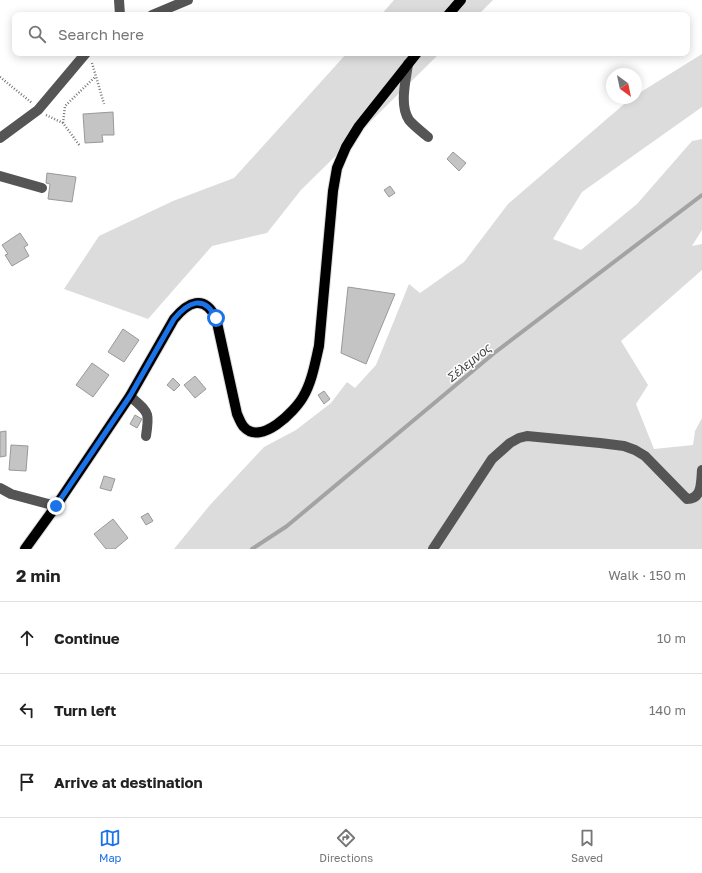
<!DOCTYPE html>
<html lang="en">
<head>
<meta charset="utf-8">
<style>
  body { margin:0; font-family:"Golos Text",sans-serif; background:#f6f6f6; color:#222 }
  .compass { position:absolute; left:606px; top:68px; width:36px; height:36px; border-radius:50%; background:#fff; box-shadow:0 2px 10px #0003; rotate:147deg }
  .stop { position:absolute; width:12px; height:12px; margin:-9px; border:3px solid #1a73e8; border-radius:50%; background:#fff }
  .stop.end { background:#1a73e8; border-color:#fff; box-shadow:0 1px 4px #0008 }
  .list { margin:0; padding:0; list-style:none }
  h2 { display:flex; justify-content:space-between; align-items:center; height:52px; margin:0; padding:0 16px; font-size:17px }
  h2 small { font-size:13px; font-weight:400; color:#767676 }
  .list li { display:grid; grid-template-columns:26px 1fr auto; gap:12px; align-items:center; box-sizing:border-box; height:72px; padding:0 16px; border-top:1px solid #e0e0e0 }
  .list b { display:block; font-size:15px; white-space:nowrap }
  .list em { font-size:13px; font-style:normal; color:#767676 }
  .icon { flex:none; width:22px; height:22px; fill:none; stroke:currentColor; stroke-width:2; stroke-linecap:round; stroke-linejoin:round }
  .map { position:relative; flex:none; width:702px; height:549px; overflow:hidden }
  .search { position:absolute; background:#fff; box-shadow:0 2px 10px #0003; left:12px; right:12px; top:12px; height:44px; display:flex; align-items:center; gap:10px; box-sizing:border-box; padding:0 14px; border-radius:8px; color:#767676; font-size:15px }
  .sheet { height:268px; background:#fff }
  nav { display:flex; justify-content:space-around; align-items:center; box-sizing:border-box; height:56px; border-top:1px solid #e0e0e0; background:#fff; font-size:11px; color:#767676 }
  nav a { display:grid; justify-items:center; gap:2px }
  nav .on { color:#1a73e8 }
  .map>svg:first-child { display:block }
  .green { fill:#dcdcdc }
  .lines { fill:none; stroke-linecap:round; stroke-linejoin:round }
  .stream { stroke:#a3a3a3; stroke-width:4 }
  .building { fill:#c4c4c4; stroke:#999 }
  .major-casing { stroke:#dbdbdb; stroke-width:12 }
  .path { stroke:#777; stroke-width:2.5; stroke-dasharray:1 2; stroke-linecap:butt }
  .minor { stroke:#555; stroke-width:10 }
  .major { stroke:#000; stroke-width:10 }
  .route { stroke:#1a73e8; stroke-width:5 }
  .labels { text-anchor:middle; dominant-baseline:central; stroke-width:3; stroke-linejoin:round; paint-order:stroke }
  .water-label { font-size:13px; font-style:italic; fill:#444; stroke:#fff }
</style>
</head>
<body>
<div class="map">
<svg width="702" height="549" viewBox="0 0 702 549">
  <rect width="100%" height="100%" fill="#fff"/>
  <g class="green">
    <path d="M394 0H493L478 15H381Z"/>
    <path d="M347 53H440L301 190 267 233 212 246 148 319 64 289 99 236 173 201 234 178Z"/>
    <path d="M702 54V107L582 192 553 239 581 250 637 204 692 141 702 139V230L692 246 702 244V270L621 341 648 385 636 404 654 449 693 445 695 431 702 418V549H174L210 505 264 447 296 430 331 403 347 382 355 388 376 365 409 284 420 293 464 262 508 204 630 99 636 98V95Z"/>
  </g>
  <g class="lines">
    <path class="stream" d="M252 549 287 526 493 354 702 195"/>
  </g>
  <g class="building">
    <path d="M113 112 114 135H102L103 142 85 143 83 114Z"/>
    <path d="M453 152 466 163 459 171 447 159Z"/>
    <path d="M47 173 76 177 72 202 48 199 50 184 46 183Z"/>
    <path d="M390 186 395 193 389 197 384 190Z"/>
    <path d="M20 233 28 245 24 247 29 256 12 266 5 255 8 254 2 245Z"/>
    <path d="M348 287 395 294 366 364 341 353Z"/>
    <path d="M123 329 139 340 124 362 108 352Z"/>
    <path d="M92 363 109 375 93 397 76 385Z"/>
    <path d="M195 376 206 389 195 398 184 385Z"/>
    <path d="M173 378 180 385 174 391 167 385Z"/>
    <path d="M324 391 330 399 324 404 318 395Z"/>
    <path d="M135 415 142 419 137 428 130 424Z"/>
    <path d="M6 431V456L0 457V432Z"/>
    <path d="M11 445 28 446 26 471 9 470Z"/>
    <path d="M104 476 115 479 111 491 100 488Z"/>
    <path d="M148 513 153 521 146 525 141 517Z"/>
    <path d="M113 519 128 538 115 549H106L94 534Z"/>
  </g>
  <g class="lines">
    <g class="major-casing">
      <g id="major">
        <path d="M448 15 461 0"/>
        <path d="M25 549 56 506 130 396 174 319C188 302 204 294 216 318L237 414C239 418 241 424 244 427 261 446 295 411 303 397 312 382 315 363 319 346L333 191 337 168 346 147 359 126 417 53"/>
      </g>
    </g>
    <g class="path">
      <path d="M92 63 104 104"/>
      <path d="M0 77 32 103"/>
      <path d="M46 115 63 123 80 146"/>
      <path d="M63 123 65 106 95 77"/>
    </g>
    <g class="minor">
      <path d="M119 0 120 15"/>
      <path d="M152 15 188 0"/>
      <path d="M408 64C406 80 399 105 409 120 414 126 422 132 428 137"/>
      <path d="M0 138 38 110 86 53"/>
      <path d="M0 176 42 188"/>
      <path d="M130 396C148 413 150 410 146 436"/>
      <path d="M0 488 11 494 56 506"/>
      <path d="M433 549 492 459 510 443 519 438 527 436 600 443 624 446 635 450 645 456 687 499C702 499 701 483 702 470"/>
    </g>
    <use href="#major" class="major"/>
  </g>
  <g class="lines">
    <path class="route" d="M56 506 130 396 174 319C188 302 204 294 216 318"/>
  </g>
  <g class="labels">
    <g class="water-label">
      <text transform="translate(469 362) rotate(-39)">Σέλεμνος</text>
    </g>
  </g>
</svg>
<svg class="compass" viewBox="-18 -18 36 36"><path d="M0-13l5 13h-10z" fill="#e53935"/><path d="M0 13l5-13h-10z" fill="#767676"/></svg>
<div class="stop" style="left:216px;top:318px"></div>
<div class="stop end" style="left:56px;top:506px"></div>
<div class="search"><svg class="icon" aria-label="search" viewBox="0 0 24 24"><circle cx="10" cy="10" r="6"/><path d="M15 15l6 6"/></svg>Search here</div>
</div>
<section class="sheet">
<h2>2 min<small>Walk · 150 m</small></h2>
<ul class="list">
<li><svg class="icon" aria-label="ahead" viewBox="0 0 24 24"><path d="M12 20V5M6 11l6-6 6 6"/></svg><div><b>Continue</b></div><em>10 m</em></li>
<li><svg class="icon" aria-label="left" viewBox="0 0 24 24"><path d="M17 20v-9H6M10 6l-5 5 5 5"/></svg><div><b>Turn left</b></div><em>140 m</em></li>
<li><svg class="icon" aria-label="arrive" viewBox="0 0 24 24"><path d="M6 21V4h12l-3 4 3 4H6"/></svg><div><b>Arrive at destination</b></div></li>
</ul>
</section>
<nav>
<a class="on"><svg class="icon" aria-label="map" viewBox="0 0 24 24"><path d="M3 6l6-2 6 2 6-2v14l-6 2-6-2-6 2zM9 4v14M15 6v14"/></svg>Map</a>
<a><svg class="icon" aria-label="directions" viewBox="0 0 24 24"><path d="M12 3l9 9-9 9-9-9zM9 14v-3h6M13 9l2 2-2 2"/></svg>Directions</a>
<a><svg class="icon" aria-label="saved" viewBox="0 0 24 24"><path d="M7 4h10v16l-5-4-5 4z"/></svg>Saved</a>
</nav>
</body>
</html>
